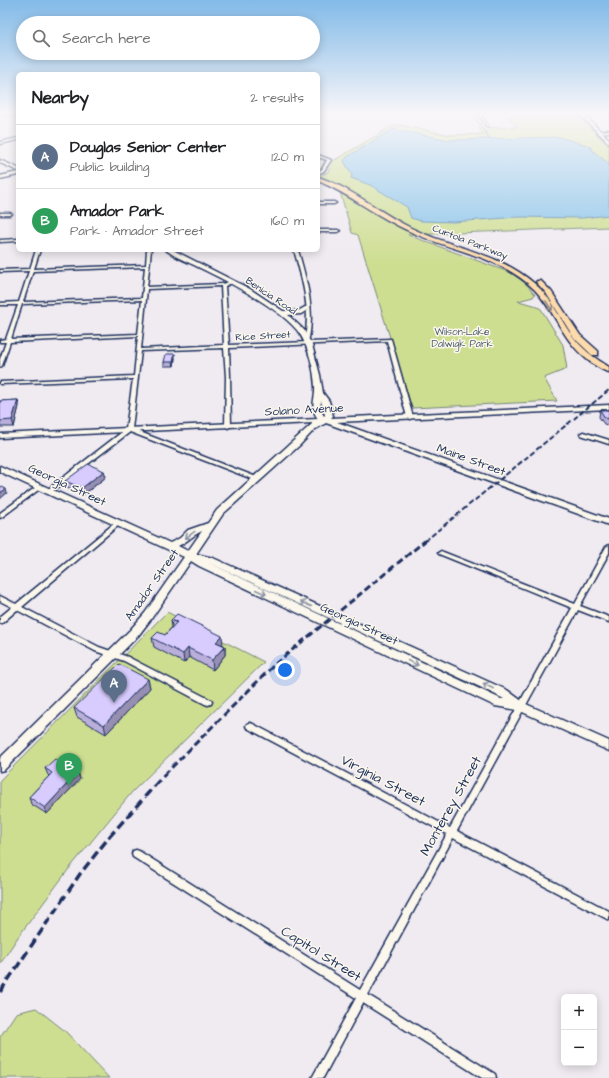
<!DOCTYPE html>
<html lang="en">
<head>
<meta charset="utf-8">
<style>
  body { margin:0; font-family:"Architects Daughter",sans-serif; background:#f6f6f6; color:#202124 }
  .controls { position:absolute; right:12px; bottom:12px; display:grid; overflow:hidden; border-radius:6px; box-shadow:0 2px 10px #0003 }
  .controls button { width:36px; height:36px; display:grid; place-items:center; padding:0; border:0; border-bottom:1px solid #e0e0e0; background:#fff; color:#202124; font:20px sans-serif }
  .you { position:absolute; left:285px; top:670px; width:14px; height:14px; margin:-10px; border:3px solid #fff; border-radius:50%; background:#1a73e8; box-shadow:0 0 0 6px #1a73e833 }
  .badge { display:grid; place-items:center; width:26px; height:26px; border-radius:50%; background:#b45309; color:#fff; font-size:13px; font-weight:700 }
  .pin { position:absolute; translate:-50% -33px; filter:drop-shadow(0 1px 2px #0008) }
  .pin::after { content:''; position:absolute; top:21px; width:14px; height:12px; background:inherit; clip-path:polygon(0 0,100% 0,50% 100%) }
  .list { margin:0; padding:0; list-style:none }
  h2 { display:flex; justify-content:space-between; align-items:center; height:52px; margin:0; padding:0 16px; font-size:17px }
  h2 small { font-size:13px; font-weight:400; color:#757577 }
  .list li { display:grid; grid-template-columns:26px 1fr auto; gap:12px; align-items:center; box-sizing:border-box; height:64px; padding:0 16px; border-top:1px solid #e0e0e0 }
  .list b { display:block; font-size:15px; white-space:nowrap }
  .list p { margin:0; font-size:13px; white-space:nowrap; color:#757577 }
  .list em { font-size:13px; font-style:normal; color:#757577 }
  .icon { flex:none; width:22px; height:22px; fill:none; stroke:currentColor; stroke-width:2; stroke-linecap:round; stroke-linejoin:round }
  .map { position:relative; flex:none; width:609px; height:1078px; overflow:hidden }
  .search { position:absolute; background:#fff; box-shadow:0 2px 10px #0003; left:16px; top:16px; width:304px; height:44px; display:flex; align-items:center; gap:10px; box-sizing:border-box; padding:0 14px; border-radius:22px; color:#757577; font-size:15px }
  .panel { position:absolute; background:#fff; box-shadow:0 2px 10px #0003; left:16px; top:72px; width:304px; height:180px; border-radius:6px }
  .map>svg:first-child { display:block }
  .green { fill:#cede91; stroke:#748678 }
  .water { fill:#8ac4e9; stroke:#5e88b1 }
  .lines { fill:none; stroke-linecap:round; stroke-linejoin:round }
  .stream { stroke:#5e88b1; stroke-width:1.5 }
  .street-casing { stroke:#1b2f5e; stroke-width:3 }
  .secondary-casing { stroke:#1b2f5e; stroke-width:3 }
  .primary-casing { stroke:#1b2f5e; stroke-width:3 }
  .street { fill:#fbf7ec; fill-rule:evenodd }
  .secondary { fill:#fbf7ec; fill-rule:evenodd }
  .primary { fill:#fedbac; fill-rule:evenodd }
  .rail-far2 { stroke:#1b2f5e; stroke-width:2; stroke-dasharray:5.5 2.5; stroke-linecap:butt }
  .rail-far1 { stroke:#1b2f5e; stroke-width:3; stroke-dasharray:7 3.5; stroke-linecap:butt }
  .rail { stroke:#1b2f5e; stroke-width:3.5; stroke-dasharray:9 4.5; stroke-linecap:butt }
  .wall { fill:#baafda; stroke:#1b2f5e }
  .shaded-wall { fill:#978fb2; stroke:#1b2f5e }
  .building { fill:#d8ccfe; stroke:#1b2f5e }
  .oneway { stroke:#8c8585 }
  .oneway2 { stroke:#8b93a5 }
  .labels { text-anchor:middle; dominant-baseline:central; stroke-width:3; stroke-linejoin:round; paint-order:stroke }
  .far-street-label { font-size:10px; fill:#1b2f5e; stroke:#fbf7ec }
  .far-park-label { font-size:10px; fill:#485b6b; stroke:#fbf7ec }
  .street-label { font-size:12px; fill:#1b2f5e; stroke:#fbf7ec }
  .near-street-label { font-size:14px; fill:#1b2f5e; stroke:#fbf7ec }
</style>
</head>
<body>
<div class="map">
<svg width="609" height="1078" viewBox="0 0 609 1078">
  <rect width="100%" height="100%" fill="#f0eaf1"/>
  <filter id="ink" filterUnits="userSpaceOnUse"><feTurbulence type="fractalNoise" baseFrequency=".025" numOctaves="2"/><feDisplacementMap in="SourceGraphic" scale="8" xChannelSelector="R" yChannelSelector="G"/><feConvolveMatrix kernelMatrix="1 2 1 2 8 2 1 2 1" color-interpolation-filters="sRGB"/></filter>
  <g filter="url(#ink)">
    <g class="green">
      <path d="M532 112H574L609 146V227L408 235 511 273 525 283 535 294 533 297 518 301 534 305 541 309 563 345 567 369 544 378 557 401 412 408 358 235 352 233 340 192 318 181V177L328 172 333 161 391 127 399 125 451 135 483 134 479 128 517 127 507 116H535Z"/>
      <path d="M167 612 264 662 132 792 68 870 18 937 0 964V780Z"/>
      <path d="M36 1008 65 1031 109 1078H0V1037L16 1013Z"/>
    </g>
    <path class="water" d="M393 129 449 140 559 137 590 146 592 150 609 164V215L582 218 518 217 454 222 421 221 411 218 407 207 370 185 351 178 352 175 344 161 347 157Z"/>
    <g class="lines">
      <path class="stream" d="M471 112 490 139"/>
      <g class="street-casing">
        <g id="street">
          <path d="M477 112H479L488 126H486Z"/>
          <path d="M609 130V132L599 133 598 132Z"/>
          <path d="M18 138V140L0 144V142Z"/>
          <path d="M318 155 331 160 324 171 318 174V172L322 169 327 160 318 157Z"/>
          <path d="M318 202H334L336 203 334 204H318Z"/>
          <path d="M0 213H10L12 214 10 215H0Z"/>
          <path d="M318 230H338L340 231 338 232H318Z"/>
          <path d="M18 239V241L0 242V240Z"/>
          <path d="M36 250H40L34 269 146 265 147 250H151L147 287 222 284 232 281V283L225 286 229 345 391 339 413 417 410 419 407 417 387 341 229 348 230 377 231 426 228 428 225 426 226 377 224 348 141 351 132 429 259 478 260 479 259 480H255L130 432 51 492H47L46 491 47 490 126 429 133 379 0 384V382L134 376 138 336 10 342 2 366 0 367V359L6 342H0V340L6 339 18 305H0V303L19 302 29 271 0 272V270L30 269ZM145 267 142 298 23 302 33 271ZM221 286 224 345 141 349 147 289ZM142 300 138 334 11 339 22 304Z"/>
          <path d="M294 250H298C306 278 315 309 309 338L307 339 305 338C311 309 302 278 294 250Z"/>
          <path d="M583 432 609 440V444L581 435 580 434Z"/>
          <path d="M39 485 42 487 41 488 2 517 0 518V513Z"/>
          <path d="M118 521 121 523 120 524 22 607 99 647 128 657 211 700 212 702 211 704 208 705 205 704 124 661 95 651 17 610 2 623H0V617L12 607 0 601V596L16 604 116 522Z"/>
          <path d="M609 545V553L580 606 609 617V622L578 610 457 831 609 911V920L453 838 368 995 495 1074 496 1078H482L363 1003 323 1078H312L356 998 133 857 132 854 133 851 136 850 139 851 360 990 447 834 247 728 246 726 247 724 250 723 253 724 450 828 572 608 439 554 438 553 441 551 443 552 575 604 606 547Z"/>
        </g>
      </g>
      <g class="secondary-casing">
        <g id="secondary">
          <path d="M577 112H581L609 139V143Z"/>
          <rect x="0" y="113" width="18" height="2"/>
          <path d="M0 160 18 168V171L0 163Z"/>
          <path d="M18 172V175L0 179V176Z"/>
          <path d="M166 250H173L250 289 283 311H298L305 307H309V309L301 314 288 315 304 330 312 345 320 375 323 393 329 401 333 416 331 418 609 405V409L337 422 609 519V525L326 423 314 430 300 445 223 514 196 554 213 558 507 690 526 704 609 741V751L518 710 495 706 199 566 191 561 151 619 138 636 4 770 0 771V758L130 630 145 613 184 557 0 472V466L170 543 180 538 188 530 208 523 217 510 313 423 0 438V434L318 419C309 407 316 399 315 387 314 369 309 349 300 334 284 310 225 280 198 267 188 262 175 257 166 250ZM321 401 325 415 324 416 320 409ZM202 531 188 551 178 546C187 542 193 535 202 531ZM207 562 480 687 504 699H501Z"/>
        </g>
      </g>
      <g class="primary-casing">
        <g id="primary">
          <path d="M318 177C352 188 380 213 411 228 452 248 500 253 535 284 551 297 559 317 570 333 580 347 594 358 609 367V372C603 371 598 367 593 364 562 342 558 315 535 290 501 256 450 251 409 231 377 217 350 194 318 181Z"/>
          <path d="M537 281H541L551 291 580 335 598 351V355H592L574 338 546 293 536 282Z"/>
        </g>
      </g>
      <use href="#street" class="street"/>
      <use href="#secondary" class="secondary"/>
      <use href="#primary" class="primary"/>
      <path class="rail-far2" d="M425 541 609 390"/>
      <path class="rail-far1" d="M164 775 275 664 426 540"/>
      <path class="rail" d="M0 992 80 874 110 836 165 774"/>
    </g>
    <g class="wall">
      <path d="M175 358 174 366H164V362Z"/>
      <path d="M18 400 19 406 14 427H0V401Z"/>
      <path d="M600 410H609V426L604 424 599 417Z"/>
      <path d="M104 471 106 477 83 495 67 488 65 481Z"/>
      <path d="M171 620 225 646V655L213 670 189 657 184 663 154 647 152 638 165 635 172 627Z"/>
      <path d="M148 679 150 688 106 734 77 717 74 708Z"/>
      <path d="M45 768 78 772 80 779 47 814 31 804 29 797 49 776 48 775Z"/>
    </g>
    <g class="shaded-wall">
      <path d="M175 354V358L174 366 173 362Z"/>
      <path d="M18 400 19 406 14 427 12 420Z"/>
      <path d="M104 471 106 477 83 495 82 488Z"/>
      <path d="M6 489 7 493 0 499V493Z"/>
      <path d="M222 636 223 645 216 642Z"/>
      <path d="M225 646V655L213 670 212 660Z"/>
      <path d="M188 648 189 657 184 663 183 654Z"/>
      <path d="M148 679 150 688 106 734 104 725Z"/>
      <path d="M78 772 80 779 47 814 45 808Z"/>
    </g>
    <g class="building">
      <path d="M166 354H175L173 362H164Z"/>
      <path d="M18 400 12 420 0 421V401Z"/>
      <path d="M600 410H609V419L605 418Z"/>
      <path d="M88 464 104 471 82 488 65 481Z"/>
      <path d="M0 486 6 489 0 493Z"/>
      <path d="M177 614 222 636 216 642 225 646 212 660 188 648 183 654 152 638 158 632 165 635 177 622 171 620Z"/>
      <path d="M119 664 148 679 104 725 74 708Z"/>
      <path d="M55 759 78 772 45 808 29 797 52 773 45 768Z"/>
    </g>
    <defs><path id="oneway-shaft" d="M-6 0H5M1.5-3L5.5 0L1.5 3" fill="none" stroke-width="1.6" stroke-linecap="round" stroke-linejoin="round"/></defs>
    <use class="oneway" href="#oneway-shaft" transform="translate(549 306) rotate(58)"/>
    <g class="oneway2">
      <use href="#oneway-shaft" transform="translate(190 535) rotate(144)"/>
      <use href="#oneway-shaft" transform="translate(261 592) rotate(25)"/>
      <use href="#oneway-shaft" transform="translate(306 604) rotate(-156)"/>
      <use href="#oneway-shaft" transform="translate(413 663) rotate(25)"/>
      <use href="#oneway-shaft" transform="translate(488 686) rotate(-153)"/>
    </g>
  </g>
  <linearGradient id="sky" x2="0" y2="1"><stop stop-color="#82bae8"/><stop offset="0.43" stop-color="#f8f6f9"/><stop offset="1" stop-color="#f8f6f9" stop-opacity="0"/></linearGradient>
  <rect width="609" height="263" fill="url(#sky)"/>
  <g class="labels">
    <g class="far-street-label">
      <text transform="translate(470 242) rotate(21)">Curtola Parkway</text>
      <text transform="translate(271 296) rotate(34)">Benicia Road</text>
      <text transform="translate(263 336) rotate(-3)">Rice Street</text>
    </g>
    <g class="far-park-label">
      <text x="462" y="332">Wilson-Lake<tspan x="462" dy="12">Dalwigk Park</tspan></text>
    </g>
    <g class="street-label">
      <text transform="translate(304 410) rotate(-3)">Solano Avenue</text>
      <text transform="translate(471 460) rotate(20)">Maine Street</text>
      <text transform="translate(67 485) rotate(25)">Georgia Street</text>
      <text transform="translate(152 585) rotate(-55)">Amador Street</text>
      <text transform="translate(359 624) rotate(25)">Georgia Street</text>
    </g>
    <g class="near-street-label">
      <text transform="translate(383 781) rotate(28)">Virginia Street</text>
      <text transform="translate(451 806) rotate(-61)">Monterey Street</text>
      <text transform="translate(321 954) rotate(32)">Capitol Street</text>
    </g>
  </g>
</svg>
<div class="controls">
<button>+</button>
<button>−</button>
</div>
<div class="you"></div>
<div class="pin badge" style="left:114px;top:703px;background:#5c6f8a">A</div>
<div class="pin badge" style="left:69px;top:786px;background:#2e9e5b">B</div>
<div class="search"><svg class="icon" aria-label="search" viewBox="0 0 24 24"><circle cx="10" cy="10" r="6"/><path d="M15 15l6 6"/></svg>Search here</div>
<section class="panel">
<h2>Nearby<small>2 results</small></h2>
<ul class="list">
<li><span class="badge" style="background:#5c6f8a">A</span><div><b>Douglas Senior Center</b><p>Public building</p></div><em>120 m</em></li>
<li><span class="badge" style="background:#2e9e5b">B</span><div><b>Amador Park</b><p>Park · Amador Street</p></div><em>160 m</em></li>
</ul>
</section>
</div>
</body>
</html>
